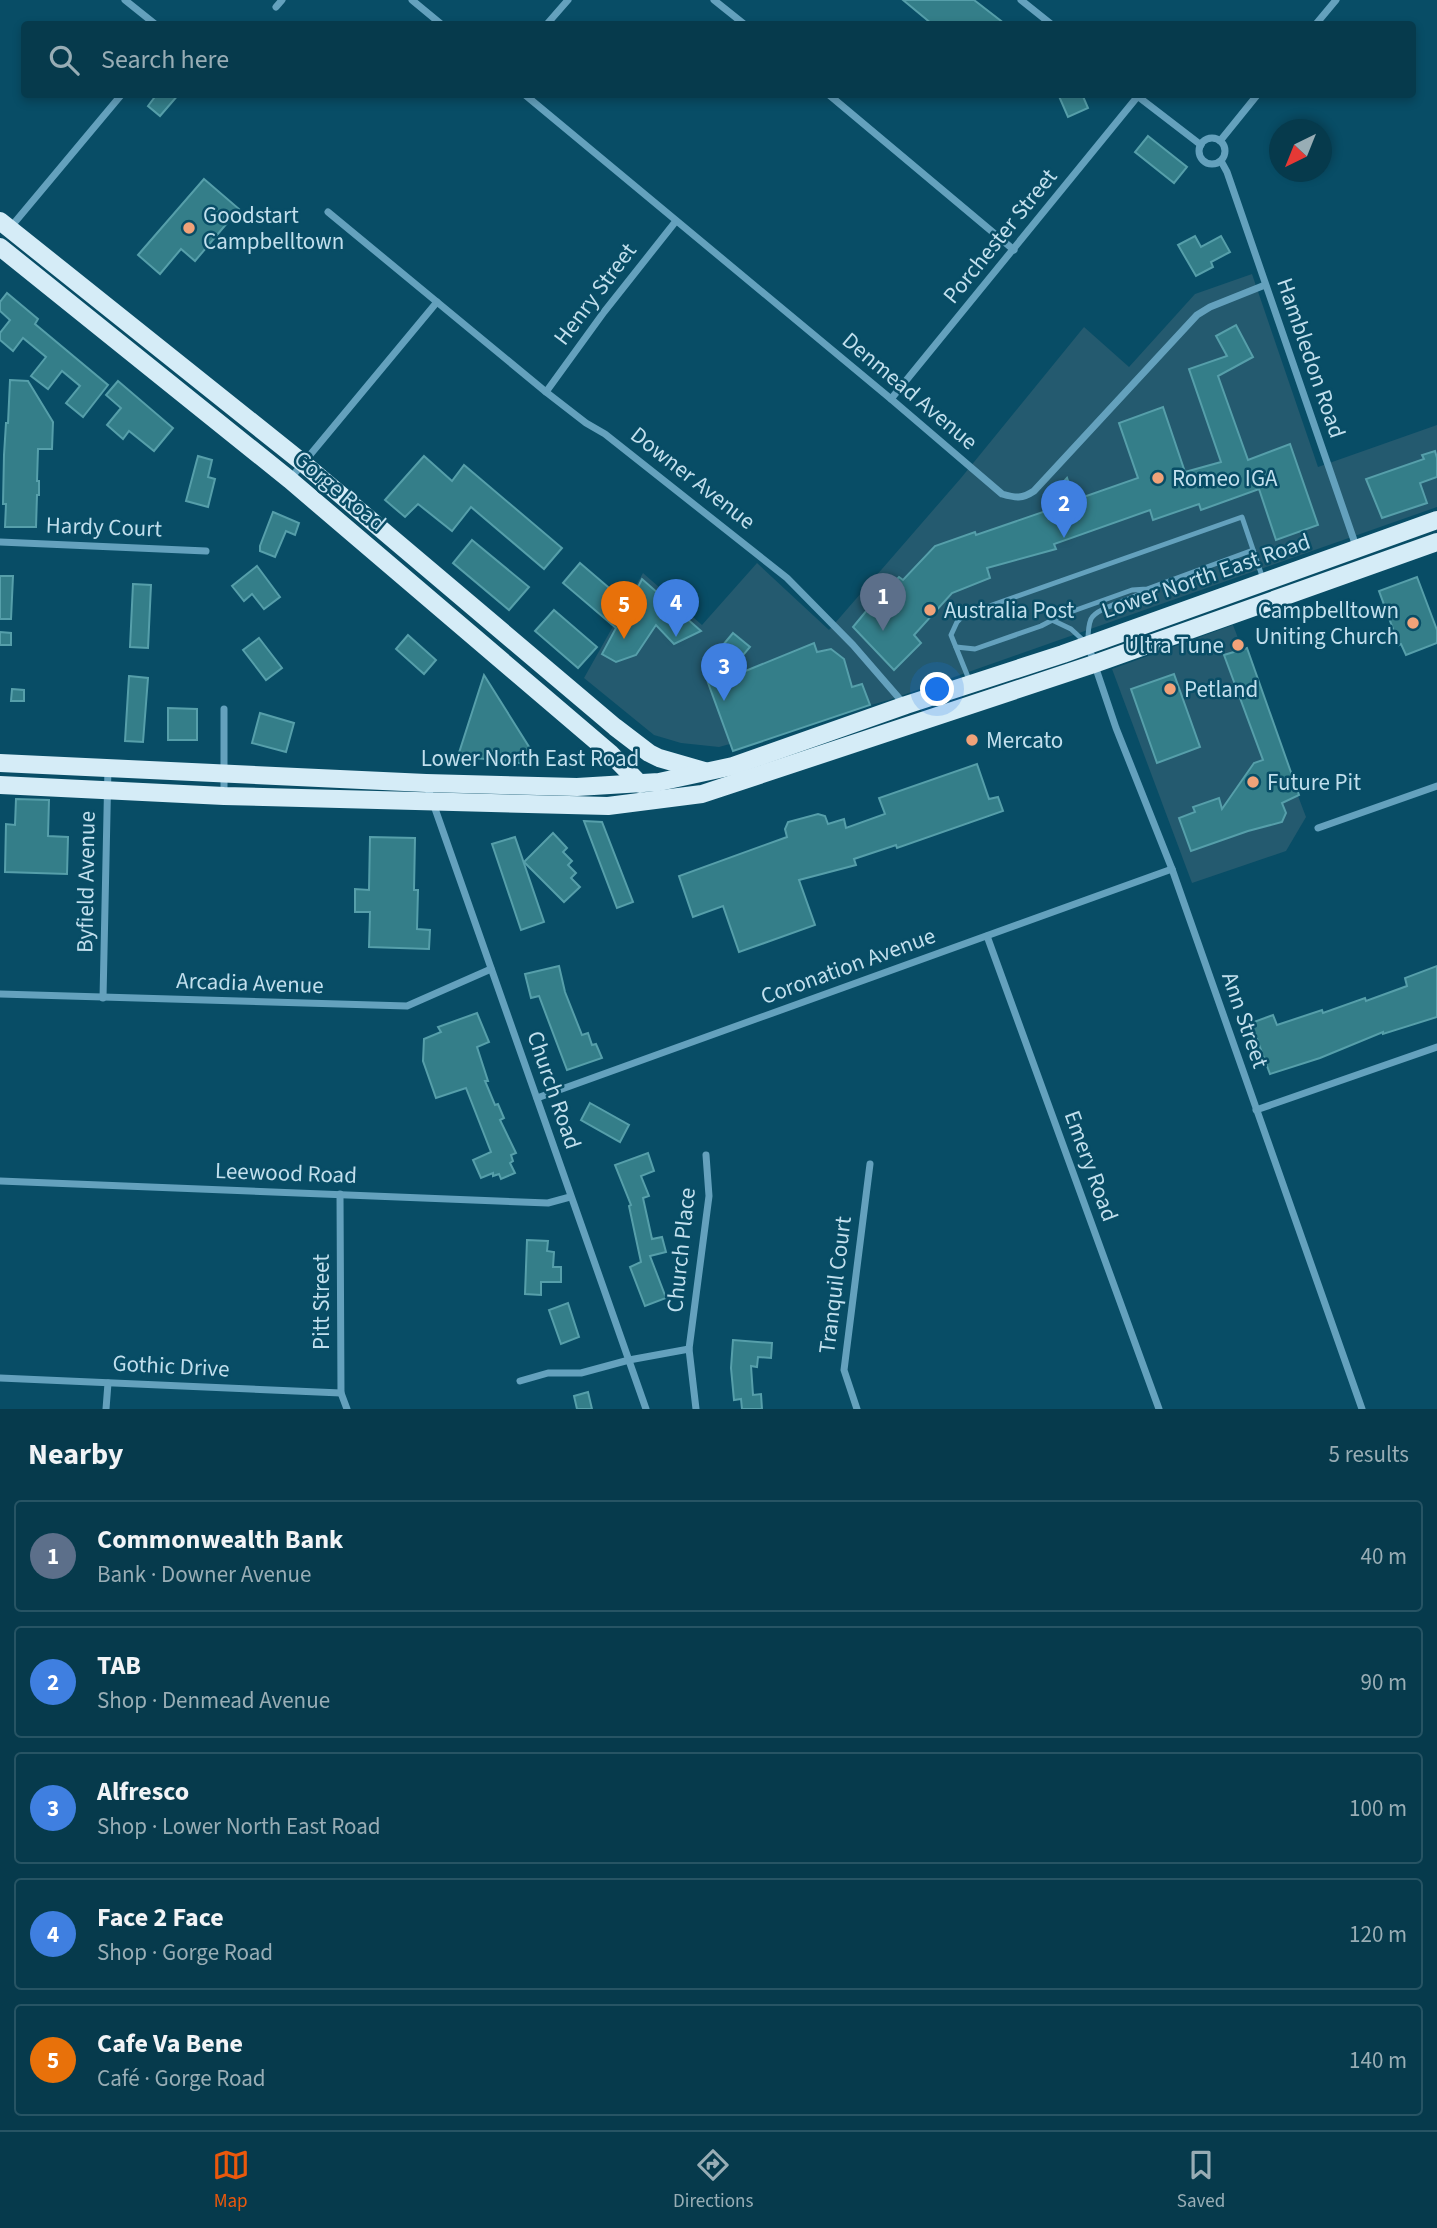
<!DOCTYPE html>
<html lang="en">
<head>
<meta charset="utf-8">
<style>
  body { margin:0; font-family:"Source Sans 3",sans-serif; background:#0f4153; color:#f1f3f6 }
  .compass { position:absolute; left:1269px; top:119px; width:63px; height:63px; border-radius:50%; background:#063a4c; box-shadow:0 4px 10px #0003; rotate:223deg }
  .you { position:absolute; left:938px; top:690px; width:24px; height:24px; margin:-18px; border:5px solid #fff; border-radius:50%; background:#1a73e8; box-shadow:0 0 0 10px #1a73e833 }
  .badge { display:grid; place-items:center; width:46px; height:46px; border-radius:50%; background:#ea580c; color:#fff; font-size:23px; font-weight:700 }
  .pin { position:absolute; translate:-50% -58px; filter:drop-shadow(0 2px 4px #0008) }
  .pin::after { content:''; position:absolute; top:37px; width:24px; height:21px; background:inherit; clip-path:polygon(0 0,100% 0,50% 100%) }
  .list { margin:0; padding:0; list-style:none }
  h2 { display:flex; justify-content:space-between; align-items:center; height:91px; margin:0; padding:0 28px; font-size:30px }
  h2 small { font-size:23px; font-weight:400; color:#98adb5 }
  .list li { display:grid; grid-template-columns:46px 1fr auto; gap:21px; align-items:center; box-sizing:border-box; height:112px; margin:0 14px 14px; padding:0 14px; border:2px solid #275464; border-radius:7px }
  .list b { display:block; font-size:26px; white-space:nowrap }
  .list p { margin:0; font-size:23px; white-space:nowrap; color:#98adb5 }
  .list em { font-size:23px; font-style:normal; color:#98adb5 }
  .icon { flex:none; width:38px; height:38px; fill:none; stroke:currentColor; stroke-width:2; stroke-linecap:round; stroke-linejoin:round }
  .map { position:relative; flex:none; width:1437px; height:1409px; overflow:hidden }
  .search { position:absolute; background:#063a4c; box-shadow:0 4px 10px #0003; left:21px; right:21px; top:21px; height:77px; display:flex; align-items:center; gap:18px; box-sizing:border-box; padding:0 24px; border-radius:7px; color:#98adb5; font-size:26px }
  .sheet { height:721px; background:#063a4c }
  nav { display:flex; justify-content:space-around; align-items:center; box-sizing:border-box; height:98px; border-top:2px solid #275464; background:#063a4c; font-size:19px; color:#98adb5 }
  nav a { display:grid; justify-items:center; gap:4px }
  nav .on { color:#ea580c }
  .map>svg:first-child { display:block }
  .built { fill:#245a6f }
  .building { fill:#347e89; stroke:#569faa; stroke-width:2 }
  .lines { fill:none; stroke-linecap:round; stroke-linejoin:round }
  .lane { stroke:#64a1bd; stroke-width:5 }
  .street { stroke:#64a1bd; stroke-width:7 }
  .primary { stroke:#d5ecf7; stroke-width:18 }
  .poi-dot { fill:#f0a279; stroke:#084d66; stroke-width:2.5 }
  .labels { text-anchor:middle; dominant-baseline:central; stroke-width:5; stroke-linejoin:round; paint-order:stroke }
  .poi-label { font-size:23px; fill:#c1dfed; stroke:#084d66; text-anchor:start }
  .street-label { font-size:23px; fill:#c1dfed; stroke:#084d66 }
</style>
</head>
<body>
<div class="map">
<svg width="1437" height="1409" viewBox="0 0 1437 1409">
  <rect width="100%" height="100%" fill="#084d66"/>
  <g class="built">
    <path d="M1252 274 1318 467 1437 425V507L889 700 719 747 681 743 654 735 584 678 643 573 702 625 757 563 829 630 961 478 1084 327 1129 367 1195 294Z"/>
    <path d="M1233 625 1306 817 1286 851 1192 883 1112 669Z"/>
  </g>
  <g class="building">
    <path d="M903 0H974L1005 24H932Z"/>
    <path d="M157 94H179L160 116 148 106Z"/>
    <path d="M1058 94H1082L1088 108 1068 117Z"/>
    <path d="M1148 136 1187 167 1174 183 1135 152Z"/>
    <path d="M204 179 239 209 195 261 181 249 160 274 138 255Z"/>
    <path d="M1195 236 1201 247 1221 236 1230 252 1211 262 1213 267 1196 276 1178 245Z"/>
    <path d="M7 293 38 319 35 324 108 385 83 417 66 403 80 386 62 371 48 389 31 376 46 357 23 338 13 351 0 340V333L10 320 0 311V302Z"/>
    <path d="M1236 325 1253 357 1218 376 1248 460 1290 444 1318 525 1276 540 1259 489 1201 510 1199 504 1153 520 1150 510 1054 544 1056 549 987 568 990 578 952 593 914 635 921 643 894 670 853 627 877 598 899 577 903 580 935 546 975 532 976 535 1049 510 1046 501 1067 478 1075 500 1138 478 1119 423 1163 407 1185 472 1221 462 1189 369 1227 356 1216 336Z"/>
    <path d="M10 380 28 381 53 422 52 449H38L37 481H39V495H37L36 527H5L6 504H3L4 455 6 423H8Z"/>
    <path d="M118 381 173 428 154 451 129 431 123 439 107 425 121 408 106 395Z"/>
    <path d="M1435 451 1437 458V477L1420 483 1427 503 1382 518 1366 479 1424 459 1422 455Z"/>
    <path d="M198 456 212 460 208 477 215 479 208 507 186 501Z"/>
    <path d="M424 456 452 481 464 465 562 548 544 569 471 507 452 531 418 504 405 517 385 500Z"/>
    <path d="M273 512 299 523 295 535 286 531 275 557 260 551V546Z"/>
    <path d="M472 540 529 587 509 610 453 563Z"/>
    <path d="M580 563 629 605 642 579 701 631 674 644 656 625 636 655 616 662 602 654 616 628 563 583Z"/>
    <path d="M257 566 280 597 264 609 252 594 244 601 232 586Z"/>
    <path d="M0 576H13L11 619H0Z"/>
    <path d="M1417 577 1437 630V643L1406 655 1401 644 1399 645 1379 591Z"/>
    <path d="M133 584 151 585 148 648 130 647Z"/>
    <path d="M554 610 597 647 578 668 535 631Z"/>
    <path d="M0 632 11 633V645H0Z"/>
    <path d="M733 633 750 647 721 681 814 643 817 652 831 649 844 659 852 687 862 684 870 705 733 751 703 669Z"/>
    <path d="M408 635 436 660 424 674 396 649Z"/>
    <path d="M259 638 282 668 266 680 243 650Z"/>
    <path d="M1247 648 1299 795 1282 803 1286 813 1282 822 1248 831 1191 851 1179 818 1195 812 1193 807 1219 798 1222 809 1254 763 1263 760 1224 655Z"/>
    <path d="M1174 674 1200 747 1157 763 1131 689Z"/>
    <path d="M484 675 531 750 527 764 458 756Z"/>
    <path d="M129 676 148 678 143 742 125 741Z"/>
    <path d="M12 689 24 690V701H11Z"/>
    <path d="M168 708 197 709V740H168Z"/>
    <path d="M260 713 294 723 286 752 252 743Z"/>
    <path d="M977 764 989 799 998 797 1003 811 897 848 896 845 854 859 856 865 799 880 815 925 739 952 723 906 693 917 679 876 787 837 785 829 788 822 818 814 825 816 828 824 844 819 846 828 885 814 879 798Z"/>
    <path d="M16 799 49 800 48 836 68 837 67 874 5 872 6 824 15 825Z"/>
    <path d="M584 821 602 822 633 902 617 908Z"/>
    <path d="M553 833 567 848 563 852 572 861 568 865 576 873 571 878 580 887 564 902 524 862Z"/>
    <path d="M370 837 415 838 414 890H418L417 929 430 930 429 949 369 947 370 912H355V889L369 890Z"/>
    <path d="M515 837 544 922 521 930 492 844Z"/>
    <path d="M559 966 565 992 582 1035 588 1033 592 1045 596 1044 602 1058 567 1070 539 996 531 998 525 974Z"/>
    <path d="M1437 966V1017L1383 1034V1032L1320 1058 1270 1074 1251 1023 1273 1015 1277 1025 1322 1010 1323 1013 1365 998 1366 1001 1407 986 1405 978Z"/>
    <path d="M477 1013 489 1042 477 1047 488 1081H485L495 1105 498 1104 504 1118 500 1120 516 1153 511 1155 513 1161 510 1163 515 1173 501 1179 499 1174 493 1176V1173L481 1178 473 1160 491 1152 466 1088 436 1098 423 1061 424 1039 441 1032 438 1027Z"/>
    <path d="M590 1103 629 1125 620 1142 581 1120Z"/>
    <path d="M648 1153 654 1171 641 1176 649 1196 643 1198 652 1239 662 1237 666 1252 650 1256 666 1298 645 1306 630 1267 641 1262 629 1206 631 1205 615 1165Z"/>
    <path d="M527 1240 548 1241 547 1251 554 1252 553 1267H561V1282H541V1295L525 1294Z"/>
    <path d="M568 1303 579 1337 561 1344 549 1310Z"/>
    <path d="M733 1340 772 1343 771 1358 758 1357 757 1367 751 1366 753 1395 761 1394 762 1409H742L741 1399 734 1400 731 1368Z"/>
    <path d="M588 1392 592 1409H577L574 1396Z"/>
  </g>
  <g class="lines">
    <g class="lane">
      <path d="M1052 620 1071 629 1084 641"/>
      <path d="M1088 641C1088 635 1088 626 1091 619 1097 607 1132 600 1145 591"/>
      <path d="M956 647 975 649 1041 626 1062 615 1132 590 1147 589 1253 550"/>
      <path d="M970 682 951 635 957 622 964 615 1242 517 1263 579"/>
    </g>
    <g class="street">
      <path d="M125 0 155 24"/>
      <path d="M412 0 441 24"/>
      <path d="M714 0 744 24"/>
      <path d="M1021 0 1051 24"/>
      <path d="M276 7 282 0"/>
      <path d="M547 24 568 0"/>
      <path d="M1316 24 1336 0"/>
      <path d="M524 94 891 399 1002 494C1016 498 1022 499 1034 491L1197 315 1210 307 1265 285"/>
      <path d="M828 94 1014 250"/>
      <path d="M1136 95 1201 145"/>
      <circle cx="1212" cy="151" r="13"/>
      <path d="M1220 141 1258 94"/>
      <path d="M1221 161 1227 172 1357 549"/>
      <path d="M328 212 546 392 586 423 605 434 787 578 853 645 905 705"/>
      <path d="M10 228 122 94"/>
      <path d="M546 392 604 312 676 221"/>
      <path d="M891 399 1138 96"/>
      <path d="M290 479 437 302"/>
      <path d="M0 542 206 551"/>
      <path d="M1088 645 1116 728 1172 869 1362 1409"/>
      <path d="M224 709V795"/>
      <path d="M426 783 646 1409"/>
      <path d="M1318 828 1437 786"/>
      <path d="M987 936 1159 1409"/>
      <path d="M0 994 407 1006 491 969"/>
      <path d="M103 998 108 767"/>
      <path d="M537 1098 1172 869"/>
      <path d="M1256 1110 1437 1047"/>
      <path d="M0 1181 548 1203 570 1197"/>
      <path d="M340 1194 341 1393 347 1409"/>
      <path d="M689 1349 709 1196 706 1155"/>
      <path d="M0 1378 341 1393"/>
      <path d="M520 1381 548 1373H581L629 1360 689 1349 696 1409"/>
      <path d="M106 1409 108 1383"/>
      <path d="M857 1409 844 1370 870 1164"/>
    </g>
    <g class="primary">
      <path d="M0 221 303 463 615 727 649 753 659 758 704 771"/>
      <path d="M0 247 290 480 610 753 640 784"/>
      <path d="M0 763 426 783 577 787 659 782 733 766 906 705 1063 654 1437 520"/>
      <path d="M0 785 224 796 608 806 702 794 1094 664 1437 542"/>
    </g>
  </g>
  <g class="poi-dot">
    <circle cx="189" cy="228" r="7"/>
    <circle cx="1158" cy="478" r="7"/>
    <circle cx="930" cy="610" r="7"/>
    <circle cx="1413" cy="623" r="7"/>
    <circle cx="1238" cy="645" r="7"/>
    <circle cx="1170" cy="689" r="7"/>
    <circle cx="972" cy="740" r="7"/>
    <circle cx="1253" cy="782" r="7"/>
  </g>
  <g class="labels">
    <g class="poi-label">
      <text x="203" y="215">Goodstart<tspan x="203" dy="26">Campbelltown</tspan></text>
      <text x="1172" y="478">Romeo IGA</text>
      <text x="944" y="610">Australia Post</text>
      <text x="1399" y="610" text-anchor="end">Campbelltown<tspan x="1399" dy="26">Uniting Church</tspan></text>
      <text x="1224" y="645" text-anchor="end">Ultra Tune</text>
      <text x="1184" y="689">Petland</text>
      <text x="986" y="740">Mercato</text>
      <text x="1267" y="782">Future Pit</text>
    </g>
    <g class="street-label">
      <text transform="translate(1000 236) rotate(-51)">Porchester Street</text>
      <text transform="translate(595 294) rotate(-53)">Henry Street</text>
      <text transform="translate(1311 358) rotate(71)">Hambledon Road</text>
      <text transform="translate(910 391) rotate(40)">Denmead Avenue</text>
      <text transform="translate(693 478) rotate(38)">Downer Avenue</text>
      <text transform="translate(340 491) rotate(40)">Gorge Road</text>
      <text transform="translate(104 527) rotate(2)">Hardy Court</text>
      <text transform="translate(1206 576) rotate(-19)">Lower North East Road</text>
      <text x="530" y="758">Lower North East Road</text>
      <text transform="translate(86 882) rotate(-89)">Byfield Avenue</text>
      <text transform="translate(848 966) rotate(-20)">Coronation Avenue</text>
      <text transform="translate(250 983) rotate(2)">Arcadia Avenue</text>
      <text transform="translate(1245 1020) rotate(71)">Ann Street</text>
      <text transform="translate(554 1090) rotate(71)">Church Road</text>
      <text transform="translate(1091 1166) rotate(70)">Emery Road</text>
      <text transform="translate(286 1173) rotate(2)">Leewood Road</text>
      <text transform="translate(681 1250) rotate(-84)">Church Place</text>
      <text transform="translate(835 1285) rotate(-83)">Tranquil Court</text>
      <text transform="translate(321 1302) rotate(-90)">Pitt Street</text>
      <text transform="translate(171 1366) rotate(3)">Gothic Drive</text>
    </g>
  </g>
</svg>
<svg class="compass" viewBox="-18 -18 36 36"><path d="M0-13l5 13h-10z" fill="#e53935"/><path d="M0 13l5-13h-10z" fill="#98adb5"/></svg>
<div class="you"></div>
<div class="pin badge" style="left:883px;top:631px;background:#5c6f8a">1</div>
<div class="pin badge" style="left:1064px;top:538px;background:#3f7fe0">2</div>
<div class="pin badge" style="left:724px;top:701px;background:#3f7fe0">3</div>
<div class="pin badge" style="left:676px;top:637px;background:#3f7fe0">4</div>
<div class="pin badge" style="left:624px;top:639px;background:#e8710a">5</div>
<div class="search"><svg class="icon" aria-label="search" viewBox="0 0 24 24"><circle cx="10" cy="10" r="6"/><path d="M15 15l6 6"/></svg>Search here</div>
</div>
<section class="sheet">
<h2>Nearby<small>5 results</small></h2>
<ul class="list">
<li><span class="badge" style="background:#5c6f8a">1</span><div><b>Commonwealth Bank</b><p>Bank · Downer Avenue</p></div><em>40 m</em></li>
<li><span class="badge" style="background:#3f7fe0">2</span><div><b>TAB</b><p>Shop · Denmead Avenue</p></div><em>90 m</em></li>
<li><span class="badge" style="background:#3f7fe0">3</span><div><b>Alfresco</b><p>Shop · Lower North East Road</p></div><em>100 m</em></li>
<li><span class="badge" style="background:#3f7fe0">4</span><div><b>Face 2 Face</b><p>Shop · Gorge Road</p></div><em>120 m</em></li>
<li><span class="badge" style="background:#e8710a">5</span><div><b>Cafe Va Bene</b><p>Café · Gorge Road</p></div><em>140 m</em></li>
</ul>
</section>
<nav>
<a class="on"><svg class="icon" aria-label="map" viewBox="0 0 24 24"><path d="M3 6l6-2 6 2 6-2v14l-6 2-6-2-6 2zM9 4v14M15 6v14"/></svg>Map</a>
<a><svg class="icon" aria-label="directions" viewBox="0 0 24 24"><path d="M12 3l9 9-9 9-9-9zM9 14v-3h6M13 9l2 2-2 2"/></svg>Directions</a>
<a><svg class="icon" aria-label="saved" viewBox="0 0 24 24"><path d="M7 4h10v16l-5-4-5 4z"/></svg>Saved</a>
</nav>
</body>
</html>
